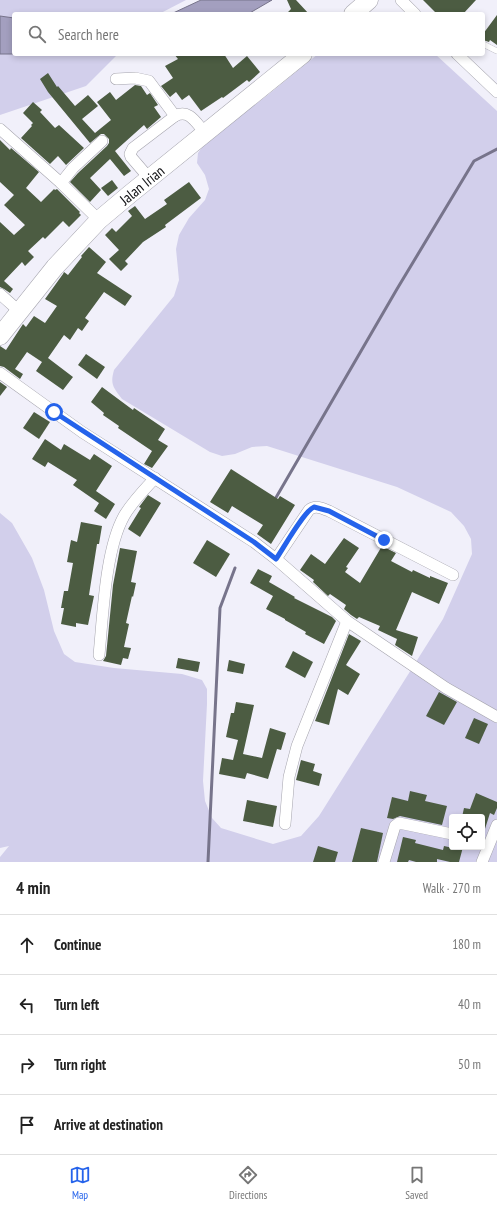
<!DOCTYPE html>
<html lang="en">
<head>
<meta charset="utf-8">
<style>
  body { margin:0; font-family:"PT Sans Narrow",sans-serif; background:#f6f6f6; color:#222 }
  .controls { position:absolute; right:12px; bottom:12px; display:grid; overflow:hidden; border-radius:4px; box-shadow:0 2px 6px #0003 }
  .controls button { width:36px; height:36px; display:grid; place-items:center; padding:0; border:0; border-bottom:1px solid #e0e0e0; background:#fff; color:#222; font:20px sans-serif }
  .stop { position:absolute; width:12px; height:12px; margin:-9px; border:3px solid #2563eb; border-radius:50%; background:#fff }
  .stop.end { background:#2563eb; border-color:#fff; box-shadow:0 1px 4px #0008 }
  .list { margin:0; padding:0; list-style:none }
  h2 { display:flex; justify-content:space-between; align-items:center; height:52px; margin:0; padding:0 16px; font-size:17px }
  h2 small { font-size:13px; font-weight:400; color:#767676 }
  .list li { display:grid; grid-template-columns:26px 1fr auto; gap:12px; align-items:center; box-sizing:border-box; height:60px; padding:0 16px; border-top:1px solid #e0e0e0 }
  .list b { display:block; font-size:15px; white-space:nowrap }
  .list em { font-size:13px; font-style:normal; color:#767676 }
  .icon { flex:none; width:22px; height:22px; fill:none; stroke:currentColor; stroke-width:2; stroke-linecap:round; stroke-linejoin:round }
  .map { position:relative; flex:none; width:497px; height:862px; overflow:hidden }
  .search { position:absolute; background:#fff; box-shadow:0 2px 6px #0003; left:12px; right:12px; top:12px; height:44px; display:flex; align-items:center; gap:10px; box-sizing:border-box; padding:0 14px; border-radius:4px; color:#767676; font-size:15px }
  .sheet { height:292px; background:#fff }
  nav { display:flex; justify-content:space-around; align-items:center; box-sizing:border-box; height:56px; border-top:1px solid #e0e0e0; background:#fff; font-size:11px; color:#767676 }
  nav a { display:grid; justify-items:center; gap:2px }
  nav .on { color:#2563eb }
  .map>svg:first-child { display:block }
  .green { fill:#d2cfeb; fill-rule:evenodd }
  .water { fill:#a39fbf; stroke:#77748b }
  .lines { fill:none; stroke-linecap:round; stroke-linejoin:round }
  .stream { stroke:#77748b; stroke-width:3 }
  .building { fill:#4c5c42 }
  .service-casing { stroke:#a5a4ad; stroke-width:6 }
  .minor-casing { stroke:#a5a4ad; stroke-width:12 }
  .primary-casing { stroke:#a5a4ad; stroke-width:19 }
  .service { stroke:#fff; stroke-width:5.5 }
  .minor { stroke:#fff; stroke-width:11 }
  .primary { stroke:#fff; stroke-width:18 }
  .route { stroke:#2563eb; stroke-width:5 }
  .labels { text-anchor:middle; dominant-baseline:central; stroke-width:4; stroke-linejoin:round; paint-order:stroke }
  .street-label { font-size:15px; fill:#101013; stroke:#fefefe }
</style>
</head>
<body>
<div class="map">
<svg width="497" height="862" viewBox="0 0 497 862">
  <rect width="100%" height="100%" fill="#f1f0fa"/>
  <g class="green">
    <path d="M0 0H186L159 14H14V54H118L86 86 0 115Z"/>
    <path d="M318 54H435L497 111V862H0V857L9 846 0 848V513L12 523 32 558 44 590 54 631 64 654 75 662 114 668 182 674 202 680 207 689V704L203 781 205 801 212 818 221 828 273 844 301 836 319 816 443 619 472 554 471 539 464 526 451 512 397 487 267 446 252 447 235 454 222 456 210 452 122 399C113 387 110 384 114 370L174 296 179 280 176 249 179 235 189 218 205 200 209 189 205 175 197 163 198 153 206 141 269 94ZM452 817H482V847H452Z"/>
  </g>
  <g class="water">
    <path d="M201 0H272L248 14H171Z"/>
    <path d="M0 16 14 18V54H49H0Z"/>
  </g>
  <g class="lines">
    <g class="stream">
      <path d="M274 501 397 289 474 161 497 149"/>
      <path d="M208 862 220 608 235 568"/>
    </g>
  </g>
  <g class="building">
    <path d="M287 0H296L309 14H286L291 9Z"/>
    <path d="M423 0H476L463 14H437Z"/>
    <path d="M497 15V45L490 40 489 42 483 40V34Z"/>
    <path d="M174 54H224L233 68 247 56 260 72 249 82 247 80 223 98 222 97 201 111 189 95 182 100 176 92 170 97 161 86 173 78 165 66 178 59Z"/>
    <path d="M48 73 57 87 58 86 75 106 88 95 98 106 82 119 95 133 111 120 97 102 110 92 116 100 135 85 141 86 147 95 150 93 158 105 154 107 161 117 147 129 144 125 115 151 131 171 124 176 110 159 90 178 101 190 90 202 70 182 78 173 107 146 109 143V139L104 134H101L90 143 48 92 40 79Z"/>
    <path d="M33 102 42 110 40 112 55 128 59 125 84 148 66 165 58 156 50 164 21 138 32 126 31 125 33 123 23 113Z"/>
    <path d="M0 140 10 150 11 148 39 172 26 188 41 202 54 189 55 190 57 189 80 212 79 213 81 215 69 227 63 221 45 239 43 237 28 251 34 257 25 266 22 262 4 281 13 289 10 293 4 289 0 287V222L14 235 25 225 4 205 14 195 0 182Z"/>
    <path d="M112 180 118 188 108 196 101 188Z"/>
    <path d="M189 182 201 198 165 225 166 227 143 242 125 261 128 264 121 271 109 259 119 250 105 235 112 228 116 232 132 216 128 211 135 206 145 219 167 204 164 200Z"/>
    <path d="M89 247 106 262 97 273 132 296 125 306 104 292 85 318 89 321 82 331 78 328 70 340 64 335 48 358 73 377 63 390 36 371 42 362 27 352 15 369 23 374 20 379 4 367 0 366V346L6 350 23 324 26 327 34 316 45 323 57 306 45 299 63 274 64 272 68 275 82 257 81 256Z"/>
    <path d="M86 354 105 367 97 379 78 365Z"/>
    <path d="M0 382 7 387 0 396Z"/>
    <path d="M102 387 133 410 134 408 165 429 158 440 168 446 152 468 144 464 152 451 118 428 119 426 103 415 104 413 91 402Z"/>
    <path d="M34 412 50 422 39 439 23 428Z"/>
    <path d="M45 439 61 450 64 444 90 460 94 454 112 466 96 491 115 504 106 519 94 511 99 503 73 485 77 480 48 462 45 467 32 459Z"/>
    <path d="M231 469 278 499 280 496 295 505 271 544 257 534 263 525 232 506 228 513 210 502Z"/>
    <path d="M148 495 161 503 140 537 128 529 141 508 139 507Z"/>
    <path d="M81 522 102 526 99 544H97L89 595 94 596 88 625 76 623V627L61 624 64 608H61L64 591H68L73 563 67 562 71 540 77 542Z"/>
    <path d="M344 538 359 548 346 567 348 568 345 572 360 583 382 546 396 553 391 561 412 572 413 570 430 578V576L448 583 439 604 412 592 396 630 418 637 412 656 395 645 397 639 378 630 380 626 359 617 357 619 351 615 344 609 346 605 330 594 328 596 313 582 314 580 300 570 311 554 325 564Z"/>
    <path d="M207 540 230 554 216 577 193 563Z"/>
    <path d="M120 548 137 551 131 582 136 583 133 597 132 596 126 623 129 624 124 647 131 648 128 659 123 658 121 665 103 661 106 656 113 585Z"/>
    <path d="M258 569 272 576 269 582 295 597 294 598 332 617 336 621 324 644 305 634 306 632 285 620V619L266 609 273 596 250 583Z"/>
    <path d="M349 634 361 641 346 665 360 674 348 695 338 689 329 725 315 721Z"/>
    <path d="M293 651 313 662 305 678 285 667Z"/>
    <path d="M178 658 200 662 198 672 176 668Z"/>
    <path d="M229 660 245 664 243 674 227 671Z"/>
    <path d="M439 692 457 702 444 725 426 716Z"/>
    <path d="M236 702 254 705 243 754 262 758 270 728 286 733 281 750 277 749 268 779 247 773 245 779 219 774 222 758 233 760 238 740 226 737 231 713H234Z"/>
    <path d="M474 718 488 724 479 744 465 738Z"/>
    <path d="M301 760 315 764 313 771 322 774 319 786 296 780Z"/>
    <path d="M410 791 427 795 425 801 447 806 442 825 400 816 393 819 387 818 392 797 408 801Z"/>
    <path d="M476 793 497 802V808L494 815 490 813 484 832H482V817H462L464 808 470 809Z"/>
    <path d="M247 800 277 806 273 827 243 821Z"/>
    <path d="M361 828 383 833 377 862H352Z"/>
    <path d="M403 837 416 840 415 843 443 850 444 846 453 848 463 847 459 862H450L437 859V862H416L409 860 408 862H397Z"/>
    <path d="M318 846 338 852 335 862H313Z"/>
  </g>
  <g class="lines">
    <g class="service-casing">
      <path id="service" d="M483 44 497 51"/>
    </g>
    <g class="minor-casing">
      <g id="minor">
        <path d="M401 0 415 14"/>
        <path d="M457 54 497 92"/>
        <path d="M116 79 135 78 149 81 175 116"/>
        <path d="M0 129 61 183 99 220"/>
        <path d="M149 178 131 157 130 154 133 148 175 116C189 108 197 124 205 133"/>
        <path d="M61 183 73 168 102 141"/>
        <path d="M0 294 19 311"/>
        <path d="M0 373 82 432 254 542 276 559 347 621 446 688 497 717"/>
        <path d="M276 559 309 510C315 505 322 508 329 511L453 575"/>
        <path d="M99 655C103 616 105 550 124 516 132 502 144 490 155 478"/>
        <path d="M285 824 289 777 297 746 347 621"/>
        <path d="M384 862 395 826 399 823 452 834"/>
        <path d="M482 862 497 825"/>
      </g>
    </g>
    <g class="primary-casing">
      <g id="primary">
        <path d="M353 14 369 0"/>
        <path id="s1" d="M0 336 55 267 99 220 130 194 303 54"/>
      </g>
    </g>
    <use href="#service" class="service"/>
    <use href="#minor" class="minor"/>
    <use href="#primary" class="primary"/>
  </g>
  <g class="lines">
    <path class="route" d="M54 412 254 542 276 559C283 549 304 511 314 507L329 511 384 540"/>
  </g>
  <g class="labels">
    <g class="street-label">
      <text stroke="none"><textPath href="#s1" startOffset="208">Jalan Irian</textPath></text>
    </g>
  </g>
</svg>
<div class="controls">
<button><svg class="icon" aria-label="locate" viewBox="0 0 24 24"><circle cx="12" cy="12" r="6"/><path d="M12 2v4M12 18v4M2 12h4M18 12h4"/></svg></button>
</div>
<div class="stop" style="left:54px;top:412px"></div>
<div class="stop end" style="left:384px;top:540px"></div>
<div class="search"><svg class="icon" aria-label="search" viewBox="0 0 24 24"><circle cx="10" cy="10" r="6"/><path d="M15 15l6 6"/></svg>Search here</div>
</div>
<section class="sheet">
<h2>4 min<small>Walk · 270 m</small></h2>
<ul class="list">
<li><svg class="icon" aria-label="ahead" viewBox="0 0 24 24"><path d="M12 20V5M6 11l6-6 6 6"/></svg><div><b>Continue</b></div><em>180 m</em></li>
<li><svg class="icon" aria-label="left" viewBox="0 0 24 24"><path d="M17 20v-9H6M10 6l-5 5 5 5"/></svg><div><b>Turn left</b></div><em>40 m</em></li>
<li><svg class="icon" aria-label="right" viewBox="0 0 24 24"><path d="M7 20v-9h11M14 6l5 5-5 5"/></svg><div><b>Turn right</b></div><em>50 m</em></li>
<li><svg class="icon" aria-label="arrive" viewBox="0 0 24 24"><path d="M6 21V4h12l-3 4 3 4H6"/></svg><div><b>Arrive at destination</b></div></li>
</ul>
</section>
<nav>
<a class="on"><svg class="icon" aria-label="map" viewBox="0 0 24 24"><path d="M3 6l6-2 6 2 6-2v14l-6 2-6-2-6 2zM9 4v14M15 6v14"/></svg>Map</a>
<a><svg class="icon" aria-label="directions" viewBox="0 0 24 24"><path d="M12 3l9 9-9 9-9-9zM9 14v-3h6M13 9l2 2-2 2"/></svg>Directions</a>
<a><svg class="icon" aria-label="saved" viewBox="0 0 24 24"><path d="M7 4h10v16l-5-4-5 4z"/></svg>Saved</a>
</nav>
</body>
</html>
